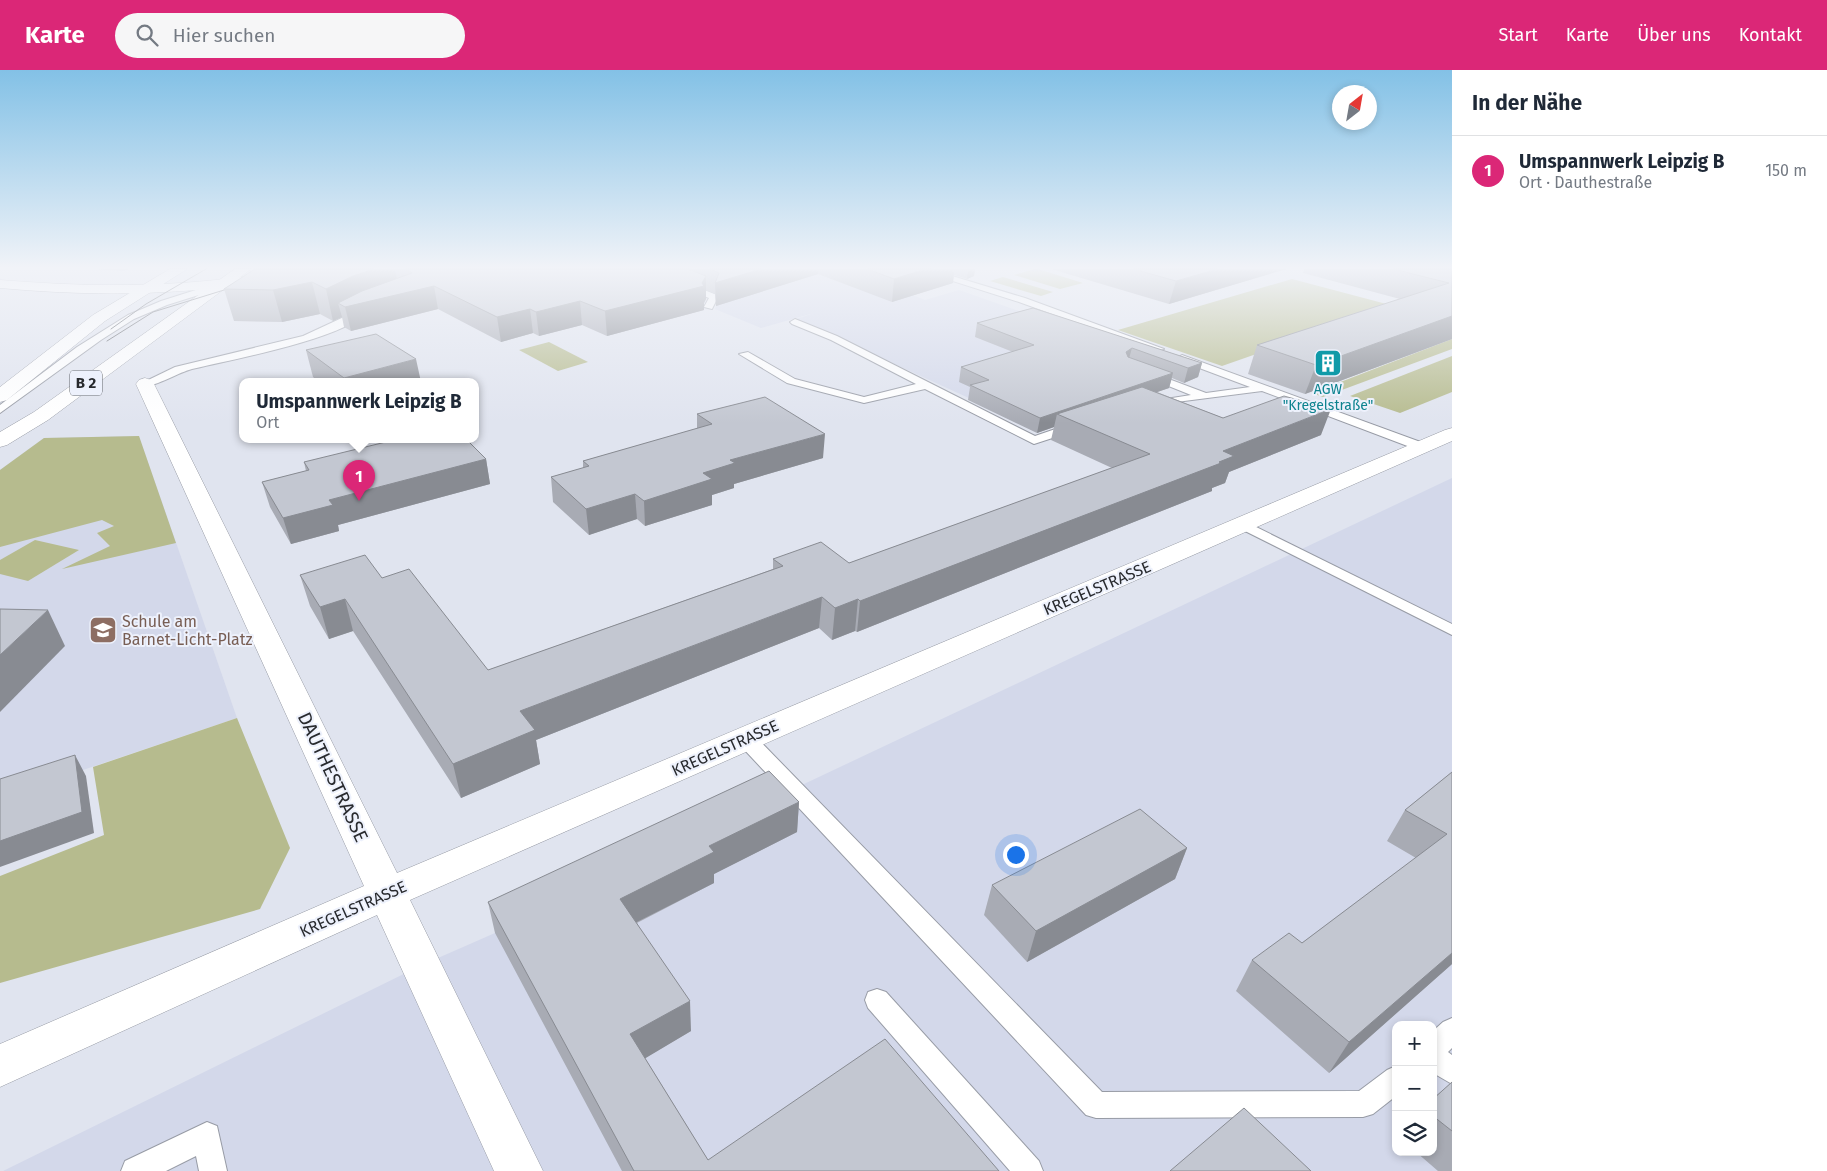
<!DOCTYPE html>
<html lang="de">
<head>
<meta charset="utf-8">
<style>
  body { margin:0; font-family:"Fira Sans",sans-serif; background:#f6f6f7; color:#1f2937 }
  .controls { position:absolute; right:15px; bottom:15px; display:grid; overflow:hidden; border-radius:10px; box-shadow:0 2px 8px #0003 }
  .controls button { width:45px; height:45px; display:grid; place-items:center; padding:0; border:0; border-bottom:1px solid #e0e1e3; background:#fff; color:#1f2937; font:25px sans-serif }
  .compass { position:absolute; left:1332px; top:15px; width:45px; height:45px; border-radius:50%; background:#fff; box-shadow:0 2px 8px #0003; rotate:31deg }
  .you { position:absolute; left:1015px; top:784px; width:18px; height:18px; margin:-12px; border:4px solid #fff; border-radius:50%; background:#1a73e8; box-shadow:0 0 0 8px #1a73e833 }
  .badge { display:grid; place-items:center; width:32px; height:32px; border-radius:50%; background:#db2777; color:#fff; font-size:16px; font-weight:700 }
  .pin { position:absolute; translate:-50% -41px; filter:drop-shadow(0 1px 2px #0008) }
  .pin::after { content:''; position:absolute; top:26px; width:18px; height:15px; background:inherit; clip-path:polygon(0 0,100% 0,50% 100%) }
  .popup { position:absolute; left:239px; top:308px; width:240px; height:65px; box-sizing:border-box; display:grid; place-content:center; border-radius:10px; background:#fff; filter:drop-shadow(0 1px 4px #0005); font-size:16px; white-space:nowrap; color:#747a83 }
  .popup b { font-size:19px; color:#1f2937 }
  .popup::after { content:''; position:absolute; left:50%; top:100%; margin-left:-10px; border:10px solid transparent; border-top-color:#fff }
  .list { margin:0; padding:0; list-style:none }
  h2 { display:flex; justify-content:space-between; align-items:center; height:65px; margin:0; padding:0 20px; font-size:21px }
  h2 small { font-size:16px; font-weight:400; color:#747a83 }
  .list li { display:grid; grid-template-columns:32px 1fr auto; gap:15px; align-items:center; box-sizing:border-box; height:70px; padding:0 20px; border-top:1px solid #e0e1e3 }
  .list b { display:block; font-size:19px; white-space:nowrap }
  .list p { margin:0; font-size:16px; white-space:nowrap; color:#747a83 }
  .list em { font-size:16px; font-style:normal; color:#747a83 }
  .icon { flex:none; width:28px; height:28px; fill:none; stroke:currentColor; stroke-width:2; stroke-linecap:round; stroke-linejoin:round }
  .map { position:relative; flex:none; width:1452px; height:1101px; overflow:hidden }
  header { display:flex; align-items:center; gap:30px; box-sizing:border-box; height:70px; padding:0 25px; background:#db2777; color:#fff }
  header strong { font-size:24px }
  nav { display:flex; gap:28px; margin-inline-start:auto; font-size:18px }
  .search { width:350px; height:45px; background:#f6f6f7; display:flex; align-items:center; gap:12px; box-sizing:border-box; padding:0 18px; border-radius:28px; color:#747a83; font-size:19px }
  main { display:flex }
  aside { flex:1; background:#fff }
  .map>svg:first-child { display:block }
  .built { fill:#d3d8ea; fill-rule:evenodd }
  .green { fill:#b6bb8e }
  .lines { fill:none; stroke-linecap:round; stroke-linejoin:round }
  .service-casing { stroke:#979ba5; stroke-width:2 }
  .minor-casing { stroke:#979ba5; stroke-width:1 }
  .secondary-casing { stroke:#979ba5; stroke-width:1 }
  .primary-casing { stroke:#979ba5; stroke-width:1 }
  .service { fill:#fff; fill-rule:evenodd }
  .minor { fill:#fff; fill-rule:evenodd }
  .secondary { fill:#fff; fill-rule:evenodd }
  .primary { fill:#fff; fill-rule:evenodd }
  .tram { stroke:#5b5e64; stroke-width:1 }
  .wall { fill:#a8abb4 }
  .shaded-wall { fill:#888b92 }
  .building { fill:#c3c7d1; stroke:#888b92 }
  .labels { text-anchor:middle; dominant-baseline:central; stroke-width:4; stroke-linejoin:round; paint-order:stroke }
  .far-culture-label { font-size:14px; fill:#0d838f; stroke:#edf1fc }
  .shield { fill:#edf1fc; stroke:#63666c; stroke-width:1 }
  .shield-label { font-size:15px; font-weight:bold; fill:#282a2e }
  .street-label { font-size:16px; fill:#282a2e; stroke:#edf1fc }
  .education-label { font-size:16px; fill:#785e54; stroke:#edf1fc; text-anchor:start }
  .near-street-label { font-size:19px; fill:#282a2e; stroke:#edf1fc }
</style>
</head>
<body>
<header>
<strong>Karte</strong>
<div class="search"><svg class="icon" aria-label="search" viewBox="0 0 24 24"><circle cx="10" cy="10" r="6"/><path d="M15 15l6 6"/></svg>Hier suchen</div>
<nav><a>Start</a><a>Karte</a><a>Über uns</a><a>Kontakt</a></nav>
</header>
<main>
<div class="map">
<svg width="1452" height="1101" viewBox="0 0 1452 1101">
  <rect width="100%" height="100%" fill="#e0e4ef"/>
  <g class="built">
    <path d="M709 199H847L925 230 959 220 1039 248 1019 351 796 249 814 243 761 258 715 239 719 227Z"/>
    <path d="M139 366 237 648 0 728V400L44 368Z"/>
    <path d="M1452 408V1101H3L422 895 495 863 768 731ZM1396 955H1433V1082H1396Z"/>
  </g>
  <g class="green">
    <path d="M1034 199H1038L1083 213 1060 219 1014 205Z"/>
    <path d="M1003 207 1053 222 1041 226 990 211Z"/>
    <path d="M1292 209 1394 236 1222 296 1118 260Z"/>
    <path d="M1452 269V279L1323 327 1312 323Z"/>
    <path d="M549 272 588 292 558 301 519 280Z"/>
    <path d="M1452 286V322L1400 343 1350 326Z"/>
    <path d="M139 366 176 473 62 499 110 476 97 463 114 456 102 450 0 477V400L44 368Z"/>
    <path d="M35 470 79 480 28 511 0 504V490Z"/>
    <path d="M237 648 290 778 260 839 0 913V806L104 765 93 697Z"/>
  </g>
  <g class="lines">
    <g class="service-casing">
      <g id="service">
        <path d="M915 199H929L1025 228 1164 279 1155 281 1019 232Z"/>
        <path d="M221 212 225 215 224 217 167 235 134 249 101 270 0 343V335L77 277 128 245 161 231Z"/>
        <path d="M683 214H689L717 225 718 227 712 239 704 237 709 228 683 218Z"/>
        <path d="M359 240 367 242C343 269 230 290 192 299 179 302 152 319 141 316L140 314 175 297 303 266Z"/>
        <path d="M795 249 837 266 1035 366 1073 353 1079 357 1077 360 1034 374 925 319 864 333 787 313 739 284 748 282 795 309 864 327 916 314 831 270 792 254 790 252Z"/>
        <path d="M1182 285 1426 374 1428 377 1422 381 1418 380 1262 321 1153 335V331L1191 325 1146 307 1145 305 1150 302 1206 323 1250 317 1178 290 1177 288Z"/>
        <path d="M1244 451 1452 554V565L1239 458 1237 455 1239 452Z"/>
        <path d="M746 663 753 664 1102 1022 1359 1021 1387 1000 1396 996V1026L1373 1044 1363 1047 1096 1048 1086 1045 739 674 737 669 739 664Z"/>
        <path d="M877 919 886 922 1039 1091 1043 1101H1010L868 938 865 930 868 922Z"/>
        <path d="M1452 948V978L1448 982 1452 985V1014L1433 1003V961L1443 952Z"/>
        <path d="M207 1052 217 1056 227 1101H199L196 1086 166 1101H121L125 1091Z"/>
      </g>
    </g>
    <g class="minor-casing">
      <path id="minor" d="M145 308 151 310 154 314 397 803 1445 360 1452 358V371L410 830 543 1101H494L377 845 0 1017V974L364 816 136 314 139 310Z"/>
    </g>
    <g class="secondary-casing">
      <path id="secondary" d="M290 199H319L312 203C206 225 107 228 0 218V210C98 218 193 218 290 199Z"/>
    </g>
    <g class="primary-casing">
      <g id="primary">
        <path d="M170 199H187L105 251 7 330 0 332V317L93 245Z"/>
        <path d="M235 199H251L48 350 7 375 0 377V362L34 342Z"/>
      </g>
    </g>
    <use href="#service" class="service"/>
    <use href="#minor" class="minor"/>
    <use href="#secondary" class="secondary"/>
    <use href="#primary" class="primary"/>
    <g class="tram">
      <path d="M111 259 146 234 206 199"/>
      <path d="M107 271 153 242 237 216"/>
    </g>
  </g>
  <g class="wall">
    <path d="M93 199H129L124 201Z"/>
    <path d="M255 199H975L974 206 967 209 954 205 953 213 892 232 818 204 716 236 715 224 706 220V229L704 233V240L607 266 582 255 539 266 533 263 501 272 438 239 351 261 344 257 342 247 333 251 320 244 282 252 234 251 224 219Z"/>
    <path d="M1051 199H1286L1169 234Z"/>
    <path d="M1304 199H1452V269L1305 324 1248 304 1257 275 1400 229 1303 203Z"/>
    <path d="M1033 238 1202 293 1198 307 1184 313 1172 308 1169 318 1157 322 1223 348 1321 365 1229 402 1225 413 1212 418V421L857 562 855 561 832 570 819 558 536 670 540 694 461 728 353 561 329 569 310 536 300 505 382 508 488 600 773 499V489L849 493 1112 398 1051 370 1054 357 1037 363 968 330 970 317 959 312 961 297 1013 282 975 267 977 253Z"/>
    <path d="M306 280 421 312H319L313 307Z"/>
    <path d="M697 344 823 388 734 414V418L712 425V435L645 456 637 449 589 465 553 432 551 407 583 398V391L697 359Z"/>
    <path d="M486 389 490 414 338 455 339 461 291 474 270 437 262 412 306 401 304 392Z"/>
    <path d="M1452 702V894L1329 1003 1236 921 1252 890 1302 873 1416 788 1387 771 1405 740Z"/>
    <path d="M799 732 797 762 714 804V813L637 853 691 961 645 988 708 1090 999 1101H622L495 863 488 832Z"/>
    <path d="M1187 778 1175 809 1027 892 984 845 992 815Z"/>
    <path d="M1452 1012V1101H1438L1416 1082H1433V1029Z"/>
  </g>
  <g class="shaded-wall">
    <path d="M374 199H395L400 224 434 216 438 239 351 261 345 237 338 233 342 247 333 251 326 219 353 206Z"/>
    <path d="M761 199H818V204L716 236 715 213Z"/>
    <path d="M926 199H954L953 213 892 232 894 209Z"/>
    <path d="M968 199H975L974 206 967 209Z"/>
    <path d="M1218 199H1286L1169 234 1176 211Z"/>
    <path d="M706 206V229L704 233V240L607 266 605 241 702 213Z"/>
    <path d="M312 212 320 244 282 252 273 220Z"/>
    <path d="M580 231 582 255 539 266 536 242Z"/>
    <path d="M530 239 533 263 501 272 497 247Z"/>
    <path d="M1452 246V269L1305 324 1316 295Z"/>
    <path d="M1132 278 1128 292 1126 282Z"/>
    <path d="M416 289 421 312H345L344 308Z"/>
    <path d="M1202 293 1198 307 1184 313 1188 298Z"/>
    <path d="M1173 303 1169 318 1073 351 1057 344 1054 357 1037 363 1040 348Z"/>
    <path d="M1331 339 1321 365 1229 402 1225 413 1212 418V421L857 562 860 531 1223 381Z"/>
    <path d="M825 364 823 388 734 414V418L712 425V435L645 456 644 431 730 390Z"/>
    <path d="M486 389 490 414 338 455 339 461 291 474 283 448 329 430Z"/>
    <path d="M635 424 637 449 589 465 586 439Z"/>
    <path d="M822 527 819 558 536 670 540 694 461 728 453 694 520 641Z"/>
    <path d="M345 529 353 561 329 569 320 537Z"/>
    <path d="M858 529 855 561 832 570 835 538Z"/>
    <path d="M48 540 65 576 0 642V585Z"/>
    <path d="M75 685 86 706 94 763 0 797V771Z"/>
    <path d="M799 732 797 762 714 804V813L623 859 620 829 709 776Z"/>
    <path d="M1187 778 1175 809 1027 892 1036 861Z"/>
    <path d="M1452 883V894L1329 1003 1349 972Z"/>
    <path d="M690 931 691 961 634 995 630 964Z"/>
  </g>
  <g class="building">
    <path d="M255 199H374L353 206 326 219 312 212 273 220 224 219Z"/>
    <path d="M406 199H688L706 206 702 213 704 216 605 241 580 231 536 242 530 239 497 247 434 216 345 237 338 233 362 221 412 203Z"/>
    <path d="M710 199H761L715 213 719 203Z"/>
    <path d="M867 199H926L894 209Z"/>
    <path d="M1133 199H1218L1176 211Z"/>
    <path d="M1393 199H1452V246L1316 295 1257 275 1449 213Z"/>
    <path d="M1033 238 1202 293 1188 298 1132 278 1126 282 1128 287 1173 303 1040 348 970 315 989 310 961 297 1034 275 977 253Z"/>
    <path d="M376 264 416 289 344 308 306 280Z"/>
    <path d="M1142 317 1223 348 1284 326 1331 339 1223 381 1234 386 1219 392 1221 393 860 531 858 529 835 538 822 527 520 641 535 660 453 694 345 529 320 537 300 505 365 485 382 508 409 499 488 600 783 496 773 489 821 472 849 493 1150 384 1057 344Z"/>
    <path d="M765 327 825 364 730 390 735 393 703 403 712 409 644 431 635 424 586 439 551 407 589 396 583 391 712 354 697 344Z"/>
    <path d="M394 370H467L486 389 329 430 333 435 283 448 262 412 309 400 304 392Z"/>
    <path d="M0 539 48 540 0 585Z"/>
    <path d="M75 685 82 742 0 771V709Z"/>
    <path d="M769 701 799 732 709 776 714 782 620 829 690 931 630 964 708 1090 885 969 999 1101H634L488 832Z"/>
    <path d="M1452 702V883L1349 972 1252 890 1289 863 1302 873 1447 764 1405 740Z"/>
    <path d="M1140 739 1187 778 1036 861 992 815Z"/>
    <path d="M1452 1012V1061L1433 1046V1029Z"/>
    <path d="M1244 1038 1311 1101H1170Z"/>
  </g>
  <linearGradient id="sky" x2="0" y2="1"><stop stop-color="#83c1e6"/><stop offset="0.56" stop-color="#f1f3f8"/><stop offset="1" stop-color="#f1f3f8" stop-opacity="0"/></linearGradient>
  <rect width="1452" height="353" fill="url(#sky)"/>
  <defs>
    <g id="building-square" transform="scale(1.4375)"><rect x="-9" y="-9" width="18" height="18" rx="4" fill="#0f9aa8" stroke="#edf1fc"/><path d="M-4-6H4V6H1V3H-1V6H-4ZM-2.5-4.3h1.7v1.8h-1.7ZM.8-4.3h1.7v1.8H.8ZM-2.5-1h1.7V.8h-1.7ZM.8-1h1.7V.8H.8Z" fill="#fff"/></g>
    <g id="school-square" transform="scale(1.4375)"><rect x="-9" y="-9" width="18" height="18" rx="4" fill="#8d6e63" stroke="#edf1fc"/><path d="M0-5L7-2L0 1L-7-2ZM-4 1L0 2.5L4 1V4Q0 6-4 4Z" fill="#fff"/></g>
  </defs>
  <g fill-rule="evenodd">
    <use href="#building-square" x="1328" y="293"/>
    <use href="#school-square" x="103" y="560"/>
  </g>
  <g class="labels">
    <g class="far-culture-label">
      <text x="1328" y="319">AGW<tspan x="1328" dy="16">"Kregelstraße"</tspan></text>
    </g>
    <rect class="shield" x="70" y="300.5" width="32" height="25" rx="4"/>
    <g class="shield-label">
      <text x="86" y="313">B 2</text>
    </g>
    <g class="street-label">
      <text transform="translate(1097 518) rotate(-23)">KREGELSTRASSE</text>
      <text transform="translate(725 678) rotate(-24)">KREGELSTRASSE</text>
      <text transform="translate(353 839) rotate(-24)">KREGELSTRASSE</text>
    </g>
    <g class="education-label">
      <text x="122" y="551">Schule am<tspan x="122" dy="18">Barnet-Licht-Platz</tspan></text>
    </g>
    <g class="near-street-label">
      <text transform="translate(333 707) rotate(65)">DAUTHESTRASSE</text>
    </g>
  </g>
</svg>
<div class="controls">
<button>+</button>
<button>−</button>
<button><svg class="icon" aria-label="layers" viewBox="0 0 24 24"><path d="M12 4l9 5-9 5-9-5zM3 14l9 5 9-5"/></svg></button>
</div>
<svg class="compass" viewBox="-18 -18 36 36"><path d="M0-13l5 13h-10z" fill="#e53935"/><path d="M0 13l5-13h-10z" fill="#747a83"/></svg>
<div class="you"></div>
<div class="pin badge" style="left:359px;top:431px">1</div>
<div class="popup"><b>Umspannwerk Leipzig B</b>Ort</div>
</div>
<aside>
<h2>In der Nähe<small></small></h2>
<ul class="list">
<li><span class="badge">1</span><div><b>Umspannwerk Leipzig B</b><p>Ort · Dauthestraße</p></div><em>150 m</em></li>
</ul>
</aside>
</main>
</body>
</html>
